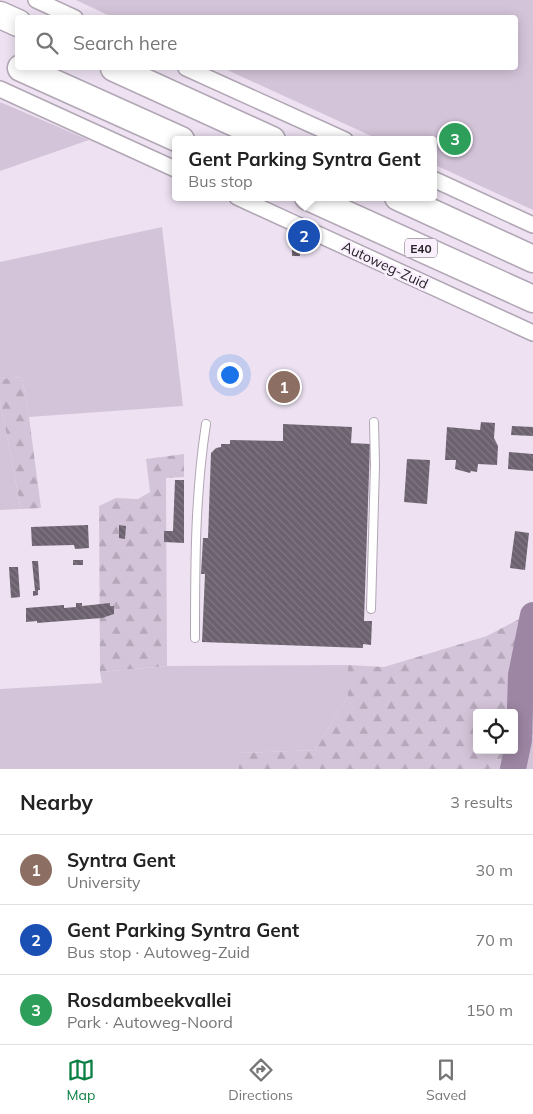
<!DOCTYPE html>
<html lang="en">
<head>
<meta charset="utf-8">
<style>
  body { margin:0; font-family:Mulish,sans-serif; background:#f6f6f6; color:#222 }
  .controls { position:absolute; right:15px; bottom:15px; display:grid; overflow:hidden; border-radius:5px; box-shadow:0 2px 12px #0003 }
  .controls button { width:45px; height:45px; display:grid; place-items:center; padding:0; border:0; border-bottom:1px solid #e0e0e0; background:#fff; color:#222; font:25px sans-serif }
  .you { position:absolute; left:229px; top:374px; width:18px; height:18px; margin:-12px; border:4px solid #fff; border-radius:50%; background:#1a73e8; box-shadow:0 0 0 8px #1a73e833 }
  .badge { display:grid; place-items:center; width:32px; height:32px; border-radius:50%; background:#0b8043; color:#fff; font-size:16px; font-weight:700 }
  .pin { position:absolute; translate:-50% -50%; border:2px solid #fff; box-shadow:0 1px 5px #0006 }
  .popup { position:absolute; left:172px; top:136px; width:265px; height:65px; box-sizing:border-box; display:grid; place-content:center; border-radius:5px; background:#fff; filter:drop-shadow(0 1px 4px #0005); font-size:16px; white-space:nowrap; color:#767676 }
  .popup b { font-size:19px; color:#222 }
  .popup::after { content:''; position:absolute; left:50%; top:100%; margin-left:-10px; border:10px solid transparent; border-top-color:#fff }
  .list { margin:0; padding:0; list-style:none }
  h2 { display:flex; justify-content:space-between; align-items:center; height:65px; margin:0; padding:0 20px; font-size:21px }
  h2 small { font-size:16px; font-weight:400; color:#767676 }
  .list li { display:grid; grid-template-columns:32px 1fr auto; gap:15px; align-items:center; box-sizing:border-box; height:70px; padding:0 20px; border-top:1px solid #e0e0e0 }
  .list b { display:block; font-size:19px; white-space:nowrap }
  .list p { margin:0; font-size:16px; white-space:nowrap; color:#767676 }
  .list em { font-size:16px; font-style:normal; color:#767676 }
  .icon { flex:none; width:28px; height:28px; fill:none; stroke:currentColor; stroke-width:2; stroke-linecap:round; stroke-linejoin:round }
  .map { position:relative; flex:none; width:533px; height:769px; overflow:hidden }
  .search { position:absolute; background:#fff; box-shadow:0 2px 12px #0003; left:15px; right:15px; top:15px; height:55px; display:flex; align-items:center; gap:12px; box-sizing:border-box; padding:0 18px; border-radius:5px; color:#767676; font-size:19px }
  .sheet { height:275px; background:#fff }
  nav { display:flex; justify-content:space-around; align-items:center; box-sizing:border-box; height:70px; border-top:1px solid #e0e0e0; background:#fff; font-size:14px; color:#767676 }
  nav a { display:grid; justify-items:center; gap:2px }
  nav .on { color:#0b8043 }
  .map>svg:first-child { display:block }
  .green { fill:#d4c4d9 }
  .forest { fill:url(#forest-firs); fill-rule:evenodd }
  .lines { fill:none; stroke-linecap:round; stroke-linejoin:round }
  .river { stroke:#9c86a3; stroke-width:26 }
  .building { fill:url(#building-back-hatch) }
  .service-casing { stroke:#b1a6b4; stroke-width:10 }
  .minor-casing { stroke:#b1a6b4; stroke-width:18 }
  .motorway-casing { stroke:#b1a6b4; stroke-width:29 }
  .service { stroke:#fff; stroke-width:8 }
  .minor { stroke:#fff; stroke-width:15 }
  .motorway { stroke:#fff; stroke-width:26 }
  .labels { text-anchor:middle; dominant-baseline:central; stroke-width:5; stroke-linejoin:round; paint-order:stroke }
  .shield { fill:#faf0fd; stroke:#666069; stroke-width:1 }
  .shield-label { font-size:12px; font-weight:bold; fill:#272329 }
  .street-label { font-size:14px; fill:#272329; stroke:#faf0fd }
</style>
</head>
<body>
<div class="map">
<svg width="533" height="769" viewBox="0 0 533 769">
  <defs>
    <pattern id="forest-firs" width="22" height="20" patternUnits="userSpaceOnUse" patternTransform="scale(1.25)"><rect width="22" height="20" fill="#d4c4d9"/><path d="M5 1l3.5 6h-7zM16 11l3.5 6h-7z" fill="#b6a8ba"/></pattern>
    <pattern id="building-back-hatch" width="6" height="6" patternUnits="userSpaceOnUse" patternTransform="scale(1.25)"><rect width="6" height="6" fill="#6c626f"/><path d="M-1 5l2 2M0 0l6 6M5-1l2 2" fill="none" stroke="#807983"/></pattern>
  </defs>
  <rect width="100%" height="100%" fill="#eee2f2"/>
  <g class="green">
    <path d="M76 0H533V210L433 164V140H380L223 68H516V18H114Z"/>
    <path d="M0 102 89 140 0 171Z"/>
    <path d="M162 227 183 406 29 417 22 377 0 379V262Z"/>
    <path d="M0 401 21 509 0 510Z"/>
    <path d="M348 665V696L315 750 239 753V769H0V689L102 683 100 672 167 666Z"/>
    <path d="M533 735V769H520Z"/>
  </g>
  <g class="forest">
    <path d="M22 377 29 417 41 508 21 509 0 401V379Z"/>
    <path d="M184 454V477L166 478 167 666 100 672 99 506 116 498 138 499 150 492 146 459Z"/>
    <path d="M533 606V735L520 769H239L238 753 315 750 348 696V665L384 667 487 636 521 618ZM477 713H514V750H477Z"/>
  </g>
  <g class="lines">
    <path class="river" d="M513 769 519 740 521 675 533 615"/>
  </g>
  <g class="building">
    <rect x="292" y="250" width="8" height="6"/>
    <path d="M481 422 495 423 494 438 498 446 497 465 478 464 477 472 471 471 470 473 455 469 456 460H445L447 427 480 430Z"/>
    <path d="M283 424 352 427 351 443 370 444 364 621H372L371 645 363 644V648L202 642 205 574H201L203 538H208L211 453 216 448 221 447V444H230V440L283 441Z"/>
    <path d="M512 426 533 427V436L511 435Z"/>
    <path d="M509 452 533 454V471L508 469Z"/>
    <path d="M407 459 430 460 427 504 404 502Z"/>
    <path d="M175 480H184V543L164 542V531H173Z"/>
    <path d="M88 525 89 548 75 549 74 545 32 546 31 527Z"/>
    <path d="M119 525 126 526 125 539 119 538Z"/>
    <path d="M515 531 529 533 525 570 510 568Z"/>
    <rect x="73" y="560" width="10" height="5"/>
    <path d="M32 561H38L40 590H38V595L33 596V591H35Z"/>
    <path d="M9 567H18L20 597 11 598Z"/>
    <path d="M76 603H82V606L110 603V606H114V614L102 618 37 623V621L26 622V608L64 605V608L76 607Z"/>
  </g>
  <g class="lines">
    <g class="service-casing">
      <g id="service">
        <path d="M371 609 375 465 374 422"/>
        <path d="M195 638C195 566 195 495 206 424"/>
      </g>
    </g>
    <g class="minor-casing">
      <g id="minor">
        <path d="M36 0 75 18"/>
        <path d="M186 68 345 140"/>
        <path d="M0 89 175 169"/>
        <path d="M433 179 533 225"/>
        <path d="M237 197 533 333"/>
      </g>
    </g>
    <g class="motorway-casing">
      <g id="motorway">
        <path d="M0 15 18 23"/>
        <path d="M21 68 181 140"/>
        <path d="M114 68 272 140"/>
        <path d="M308 197 533 299"/>
        <path d="M398 197 533 259"/>
      </g>
    </g>
    <use href="#service" class="service"/>
    <use href="#minor" class="minor"/>
    <use href="#motorway" class="motorway"/>
  </g>
  <g class="labels">
    <rect class="shield" x="405" y="238.5" width="32" height="19" rx="4"/>
    <g class="shield-label">
      <text x="421" y="248">E40</text>
    </g>
    <g class="street-label">
      <text transform="translate(385 265) rotate(25)">Autoweg-Zuid</text>
    </g>
  </g>
</svg>
<div class="controls">
<button><svg class="icon" aria-label="locate" viewBox="0 0 24 24"><circle cx="12" cy="12" r="6"/><path d="M12 2v4M12 18v4M2 12h4M18 12h4"/></svg></button>
</div>
<div class="you"></div>
<div class="pin badge" style="left:284px;top:387px;background:#8d6e63">1</div>
<div class="pin badge" style="left:304px;top:236px;background:#1a4fb4">2</div>
<div class="popup"><b>Gent Parking Syntra Gent</b>Bus stop</div>
<div class="pin badge" style="left:455px;top:139px;background:#2e9e5b">3</div>
<div class="search"><svg class="icon" aria-label="search" viewBox="0 0 24 24"><circle cx="10" cy="10" r="6"/><path d="M15 15l6 6"/></svg>Search here</div>
</div>
<section class="sheet">
<h2>Nearby<small>3 results</small></h2>
<ul class="list">
<li><span class="badge" style="background:#8d6e63">1</span><div><b>Syntra Gent</b><p>University</p></div><em>30 m</em></li>
<li><span class="badge" style="background:#1a4fb4">2</span><div><b>Gent Parking Syntra Gent</b><p>Bus stop · Autoweg-Zuid</p></div><em>70 m</em></li>
<li><span class="badge" style="background:#2e9e5b">3</span><div><b>Rosdambeekvallei</b><p>Park · Autoweg-Noord</p></div><em>150 m</em></li>
</ul>
</section>
<nav>
<a class="on"><svg class="icon" aria-label="map" viewBox="0 0 24 24"><path d="M3 6l6-2 6 2 6-2v14l-6 2-6-2-6 2zM9 4v14M15 6v14"/></svg>Map</a>
<a><svg class="icon" aria-label="directions" viewBox="0 0 24 24"><path d="M12 3l9 9-9 9-9-9zM9 14v-3h6M13 9l2 2-2 2"/></svg>Directions</a>
<a><svg class="icon" aria-label="saved" viewBox="0 0 24 24"><path d="M7 4h10v16l-5-4-5 4z"/></svg>Saved</a>
</nav>
</body>
</html>
